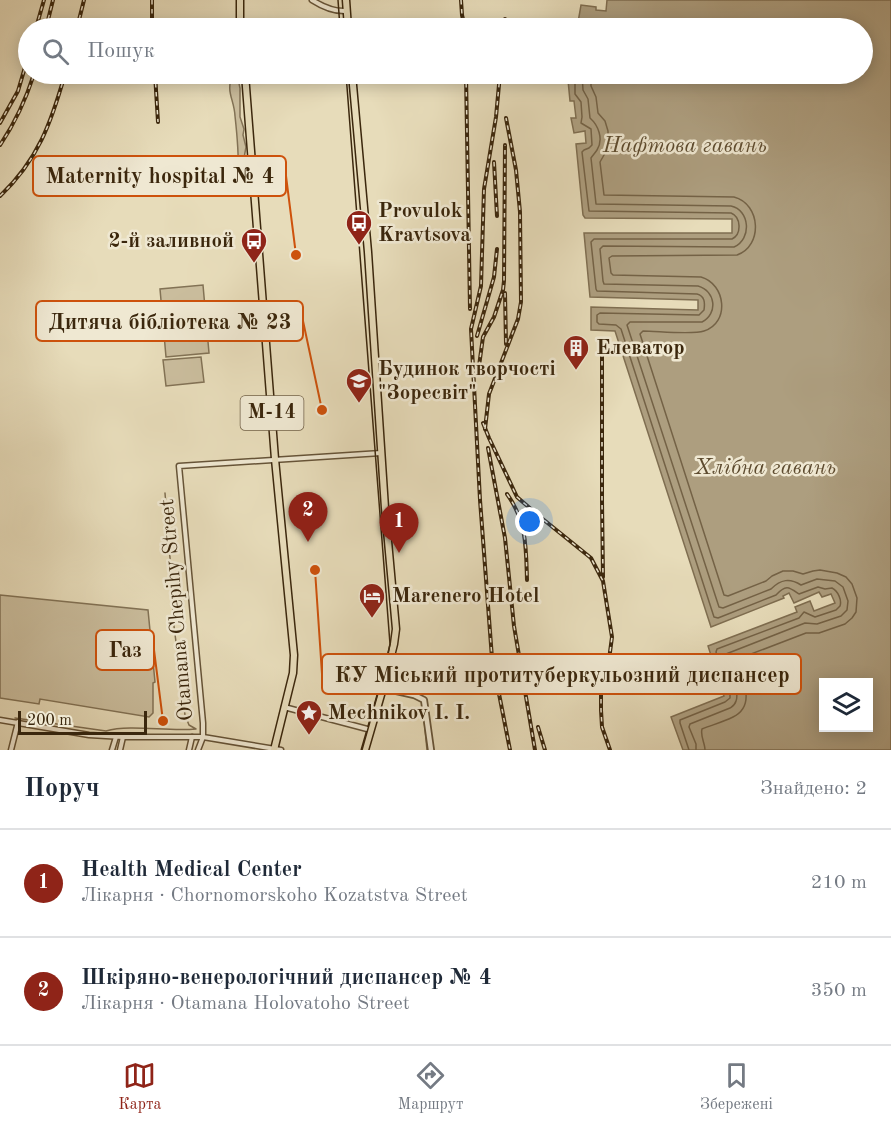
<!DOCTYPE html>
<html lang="uk">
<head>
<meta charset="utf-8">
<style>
  body { margin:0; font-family:"Old Standard TT",serif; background:#f2f2f3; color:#1f2937 }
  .controls { position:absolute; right:18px; bottom:18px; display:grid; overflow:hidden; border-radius:0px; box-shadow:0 3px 15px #0003 }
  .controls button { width:54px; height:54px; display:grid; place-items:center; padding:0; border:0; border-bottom:2px solid #e0e1e3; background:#fff; color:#1f2937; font:30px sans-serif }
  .scale { position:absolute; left:18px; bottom:15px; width:129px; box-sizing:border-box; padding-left:6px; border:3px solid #3b270d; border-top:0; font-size:16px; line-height:21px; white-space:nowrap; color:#3b270d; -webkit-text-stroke:4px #efe8d2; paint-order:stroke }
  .you { position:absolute; left:530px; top:522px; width:21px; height:21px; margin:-15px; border:4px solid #fff; border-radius:50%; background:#1a73e8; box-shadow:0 0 0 9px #1a73e833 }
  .badge { display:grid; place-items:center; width:39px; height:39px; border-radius:50%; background:#8f2418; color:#fff; font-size:20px; font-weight:700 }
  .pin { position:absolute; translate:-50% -50px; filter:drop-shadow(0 2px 3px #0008) }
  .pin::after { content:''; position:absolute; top:32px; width:21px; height:18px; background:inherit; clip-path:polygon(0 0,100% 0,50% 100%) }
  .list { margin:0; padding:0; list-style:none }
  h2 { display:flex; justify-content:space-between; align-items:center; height:78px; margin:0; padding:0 24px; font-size:26px }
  h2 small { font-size:20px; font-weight:400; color:#747a83 }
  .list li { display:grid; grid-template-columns:39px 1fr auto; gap:18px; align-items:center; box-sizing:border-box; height:108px; padding:0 24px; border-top:2px solid #e0e1e3 }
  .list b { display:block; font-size:22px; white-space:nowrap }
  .list p { margin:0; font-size:20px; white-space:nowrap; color:#747a83 }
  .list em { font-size:20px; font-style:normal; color:#747a83 }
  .icon { flex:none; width:33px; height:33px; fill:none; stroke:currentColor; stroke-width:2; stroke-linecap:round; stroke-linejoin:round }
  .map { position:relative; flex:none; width:891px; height:750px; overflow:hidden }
  .search { position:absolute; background:#fff; box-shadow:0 3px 15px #0003; left:18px; right:18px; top:18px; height:66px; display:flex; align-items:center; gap:15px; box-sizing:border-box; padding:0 21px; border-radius:33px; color:#747a83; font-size:22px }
  .sheet { height:294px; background:#fff }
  nav { display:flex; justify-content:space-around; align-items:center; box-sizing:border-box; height:84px; border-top:2px solid #e0e1e3; background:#fff; font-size:16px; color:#747a83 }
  nav a { display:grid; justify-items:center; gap:3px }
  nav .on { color:#8f2418 }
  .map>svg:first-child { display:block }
  .green { fill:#cabd9d; stroke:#827255; stroke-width:1.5 }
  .water { fill:#ad9e7f; stroke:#7f6e51; stroke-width:1.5; fill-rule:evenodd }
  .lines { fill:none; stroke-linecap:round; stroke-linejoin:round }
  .shore { stroke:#746246; stroke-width:1.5 }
  .stream { stroke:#7f6e51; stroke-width:1.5 }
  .minor-casing { stroke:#665438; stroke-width:7 }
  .tertiary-casing { stroke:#665438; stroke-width:8 }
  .primary-casing { stroke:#3b270d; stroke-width:9 }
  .minor { stroke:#efe8d2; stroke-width:4 }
  .tertiary { stroke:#efe8d2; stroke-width:4.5 }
  .primary { stroke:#e7dcba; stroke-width:6 }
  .tram { stroke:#3b270d; stroke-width:1.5 }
  .rail-casing { stroke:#3b270d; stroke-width:4 }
  .rail { stroke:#efe8d2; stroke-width:1.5; stroke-dasharray:4.5; stroke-linecap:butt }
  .labels { text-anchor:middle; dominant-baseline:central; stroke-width:5; stroke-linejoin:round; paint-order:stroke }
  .shield { fill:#efe8d2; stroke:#716148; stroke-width:1.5 }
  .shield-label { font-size:20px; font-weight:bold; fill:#3b270d }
  .poi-label { font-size:21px; font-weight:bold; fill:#3b270d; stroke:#efe8d2; text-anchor:start }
  .street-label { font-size:21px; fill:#3b270d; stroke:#efe8d2 }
  .water-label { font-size:22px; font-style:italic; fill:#5d4b2f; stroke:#efe8d2 }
  .leader { fill:none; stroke:#ce520c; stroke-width:2 }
  .callout-dot { fill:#ce520c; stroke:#efe8d2; stroke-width:2 }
  .callout { fill:#efe8d2; stroke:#ce520c; stroke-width:2 }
  .callout-label { font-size:22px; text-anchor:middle; font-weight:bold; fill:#3b270d }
</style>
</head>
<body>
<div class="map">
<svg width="891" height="750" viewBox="0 0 891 750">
  <rect width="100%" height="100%" fill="#e7dcba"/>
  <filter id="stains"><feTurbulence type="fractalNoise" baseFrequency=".00333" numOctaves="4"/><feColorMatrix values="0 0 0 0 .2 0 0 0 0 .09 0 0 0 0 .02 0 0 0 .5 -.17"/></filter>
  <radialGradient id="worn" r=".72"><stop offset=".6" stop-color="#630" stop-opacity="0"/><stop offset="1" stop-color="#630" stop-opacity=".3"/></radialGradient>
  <g class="green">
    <path d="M233 74H237L240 88V117L244 129 243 135 246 147 244 158 247 164 242 174 238 170C239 152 237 134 235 116 234 98 225 92 233 74Z"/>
    <path d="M203 285 209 353 166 357 160 289Z"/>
    <path d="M201 357 204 382 166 386 163 360Z"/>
    <path d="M0 595 148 610 155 682 153 683V713L149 717 40 699 39 704 0 698Z"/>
  </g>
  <path class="water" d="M607 0H891V750H683L671 717 724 696 708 646 797 612 795 607 810 601 814 611 835 603 831 594 822 597 819 592 794 603 789 593 783 596 784 598 711 627 615 331 591 330V307L698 310V300L590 297 584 233H732V219L585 218 583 215 576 144 586 143 585 131 574 133 571 118H576L574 101H570L568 80 569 74H862V28H577L581 5 596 7V10L606 11ZM824 682H868V728H824Z"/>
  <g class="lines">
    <g class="shore">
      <path d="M575 74V94L581 102 582 117 581 123 591 129 592 145 589 148 584 150 582 152 589 211 731 213C741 217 742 234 732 239H594L591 242 596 289 597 291 697 294C705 296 705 303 704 310L699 315 600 313 597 315V322L599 324 616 325 621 329 714 617 718 618 776 595C786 584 789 587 799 594L818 587 825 589 832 588C838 591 842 600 840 606L836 610 815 617 804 612 799 618 717 649 716 652 730 693V698L725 702 680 720V723L689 750"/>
      <path d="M582 74 583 90 588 99 590 118C598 125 604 139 597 150 595 153 593 155 591 158L596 204 731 206C750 210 752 239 734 247L603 246 600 249 603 281 604 284 698 286C716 291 718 314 702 322H630L627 325 719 607 723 608 771 589C781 579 790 578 801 585L817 579 835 581 843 587 848 601 847 610 841 616 817 624 805 623 726 654V657C729 667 740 691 736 701 735 705 733 706 730 708L690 724 689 727 696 744V750"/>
      <path d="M591 74V86L596 97 598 113 605 121 608 131V148L600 162 604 195 734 197C761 204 763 246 737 255L612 256 609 258 611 273 613 275 701 277C726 284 730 323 704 331 692 335 657 331 643 331L640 334 724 595 728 596 766 581 772 576 783 571H793L803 574 813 571 820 570 837 573 846 577 852 584 857 598 856 612 852 618 845 624 819 633H806L738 659 737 662C743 680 756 706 733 717 723 722 712 725 702 729 700 736 705 743 705 750"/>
    </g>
    <g class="stream">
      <path d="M423 708 427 750"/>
      <path d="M15 718 106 731C131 724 168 732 196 729L189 725 185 715 173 618 172 584 165 493"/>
    </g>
    <g class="minor-casing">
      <g id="minor">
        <path d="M312 0C323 7 334 12 347 11"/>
        <path d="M284 707 371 730"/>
        <path d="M0 720 89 735 123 737H203L281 750"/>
        <path d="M11 750 18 722"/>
        <path d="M112 750 116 737"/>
        <path d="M120 750 123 737"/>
        <path d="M189 750 192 737"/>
        <path d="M198 750 203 737V723L179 466 381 453"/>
      </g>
    </g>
    <g class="tertiary-casing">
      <path id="tertiary" d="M383 688 414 695 424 700 431 750"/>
    </g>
    <g class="primary-casing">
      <g id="primary">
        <path d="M240 0V28"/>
        <path d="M346 0 348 28"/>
        <path d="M245 74 275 459 294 655 293 673 274 750"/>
        <path d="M352 74 368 252 385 508 396 629 394 644 383 688 365 750"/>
      </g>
    </g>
    <use href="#minor" class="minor"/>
    <use href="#tertiary" class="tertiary"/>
    <use href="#primary" class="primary"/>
    <g class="tram">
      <path d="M338 0 340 28"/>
      <path d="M346 74 390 644 386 665 362 750"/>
    </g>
    <g class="rail-casing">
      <g id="rail">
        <path d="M152 0V28"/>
        <path d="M461 0 462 15 465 28"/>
        <path d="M36 28 44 0"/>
        <path d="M46 28 53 0"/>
        <path d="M77 28 84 0"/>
        <path d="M505 28V19"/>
        <path d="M155 74 158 122"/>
        <path d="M466 74 470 309"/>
        <path d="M500 74 496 117 484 189 481 286 471 329 480 500 492 658 510 750"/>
        <path d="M0 123 18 91 28 57"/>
        <path d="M0 145C15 123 26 99 34 74"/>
        <path d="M494 162 497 216"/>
        <path d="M0 196C38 160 51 123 65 74"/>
        <path d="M505 293 506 344"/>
        <path d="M477 336 494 277 497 249"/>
        <path d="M602 343V501L603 577"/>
        <path d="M479 366 483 337 494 317 503 290 504 281 505 145"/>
        <path d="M483 423 489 438 517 497 539 516 591 558 603 581 612 637 606 682 601 689V710L602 727 610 750"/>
        <path d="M485 429 489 394 518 319 521 302 520 212 516 170 506 118"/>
        <path d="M488 448 505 538 514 626 535 750"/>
        <path d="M507 494C527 522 526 548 527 580"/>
        <path d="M538 727 545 750"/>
      </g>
    </g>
    <use href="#rail" class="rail"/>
  </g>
  <defs>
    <g id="bus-pin" transform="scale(1.35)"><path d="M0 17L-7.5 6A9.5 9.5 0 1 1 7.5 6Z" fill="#8f2418" stroke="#efe8d2"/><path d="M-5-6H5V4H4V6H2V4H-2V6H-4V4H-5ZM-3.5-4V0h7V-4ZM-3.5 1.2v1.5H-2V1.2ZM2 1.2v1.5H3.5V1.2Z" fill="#fff"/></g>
    <g id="building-pin" transform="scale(1.35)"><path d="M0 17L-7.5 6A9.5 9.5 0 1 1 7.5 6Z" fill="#8f2418" stroke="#efe8d2"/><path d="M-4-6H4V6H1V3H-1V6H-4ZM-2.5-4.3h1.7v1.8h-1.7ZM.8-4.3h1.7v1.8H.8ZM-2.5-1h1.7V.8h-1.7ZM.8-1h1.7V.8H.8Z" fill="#fff"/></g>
    <g id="school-pin" transform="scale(1.35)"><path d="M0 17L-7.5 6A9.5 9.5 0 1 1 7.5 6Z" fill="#8f2418" stroke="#efe8d2"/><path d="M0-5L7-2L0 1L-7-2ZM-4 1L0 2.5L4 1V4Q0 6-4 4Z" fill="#fff"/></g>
    <g id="hotel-pin" transform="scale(1.35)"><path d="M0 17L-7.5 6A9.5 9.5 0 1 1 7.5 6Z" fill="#8f2418" stroke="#efe8d2"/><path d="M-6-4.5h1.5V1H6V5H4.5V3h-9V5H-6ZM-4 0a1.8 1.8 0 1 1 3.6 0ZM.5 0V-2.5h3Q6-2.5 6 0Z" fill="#fff"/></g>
    <g id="sight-pin" transform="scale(1.35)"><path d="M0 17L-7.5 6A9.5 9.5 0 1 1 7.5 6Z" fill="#8f2418" stroke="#efe8d2"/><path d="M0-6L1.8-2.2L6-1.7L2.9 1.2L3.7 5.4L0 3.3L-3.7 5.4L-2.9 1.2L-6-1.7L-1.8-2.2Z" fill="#fff"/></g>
  </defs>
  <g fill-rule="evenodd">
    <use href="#bus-pin" x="359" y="223"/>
    <use href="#bus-pin" x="254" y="241"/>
    <use href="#building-pin" x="576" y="348"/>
    <use href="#school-pin" x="359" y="381"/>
    <use href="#hotel-pin" x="372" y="596"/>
    <use href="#sight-pin" x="309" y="713"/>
  </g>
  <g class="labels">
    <rect class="shield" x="240.5" y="396" width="63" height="34" rx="4.5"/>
    <g class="shield-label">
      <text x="272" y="413">М-14</text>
    </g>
    <g class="poi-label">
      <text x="378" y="211">Provulok<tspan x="378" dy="24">Kravtsova</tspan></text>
      <text x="234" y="241" text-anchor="end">2-й заливной</text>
      <text x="596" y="348">Елеватор</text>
      <text x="378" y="369">Будинок творчості<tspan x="378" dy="24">"Зоресвіт"</tspan></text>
      <text x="392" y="596">Marenero Hotel</text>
      <text x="328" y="713">Mechnikov I. І.</text>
    </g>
    <g class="street-label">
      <text transform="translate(177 610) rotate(-95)">Otamana Chepihy Street</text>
    </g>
    <g class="water-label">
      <text x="685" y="146">Нафтова гавань</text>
      <text x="765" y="468">Хлібна гавань</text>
    </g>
  </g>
  <path class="leader" d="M296 255L286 176M322 410L303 321M163 721L154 650M315 570L322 674"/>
  <g class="callout-dot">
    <circle cx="296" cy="255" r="6"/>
    <circle cx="322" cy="410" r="6"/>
    <circle cx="163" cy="721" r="6"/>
    <circle cx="315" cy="570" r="6"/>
  </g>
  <g class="callout">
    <rect x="33" y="156" width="253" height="40" rx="6"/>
    <rect x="36" y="301" width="267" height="40" rx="6"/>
    <rect x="96" y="630" width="58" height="40" rx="6"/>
    <rect x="322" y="654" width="479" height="40" rx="6"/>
  </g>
  <g class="callout-label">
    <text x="160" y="183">Maternity hospital № 4</text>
    <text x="170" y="329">Дитяча бібліотека № 23</text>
    <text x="125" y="657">Газ</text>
    <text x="562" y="682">КУ Міський протитуберкульозний диспансер</text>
  </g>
  <rect width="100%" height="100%" filter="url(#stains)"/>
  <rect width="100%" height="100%" fill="url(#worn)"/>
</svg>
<div class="controls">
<button><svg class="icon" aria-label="layers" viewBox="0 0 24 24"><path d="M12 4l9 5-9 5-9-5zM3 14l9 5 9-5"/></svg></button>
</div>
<div class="scale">200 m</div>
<div class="you"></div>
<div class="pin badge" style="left:399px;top:553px">1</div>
<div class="pin badge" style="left:308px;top:542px">2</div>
<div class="search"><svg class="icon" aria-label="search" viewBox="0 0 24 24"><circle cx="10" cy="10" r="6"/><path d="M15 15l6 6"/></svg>Пошук</div>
</div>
<section class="sheet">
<h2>Поруч<small>Знайдено: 2</small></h2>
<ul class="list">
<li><span class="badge">1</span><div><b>Health Medical Center</b><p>Лікарня · Chornomorskoho Kozatstva Street</p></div><em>210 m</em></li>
<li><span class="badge">2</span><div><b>Шкіряно-венерологічний диспансер № 4</b><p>Лікарня · Otamana Holovatoho Street</p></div><em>350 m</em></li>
</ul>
</section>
<nav>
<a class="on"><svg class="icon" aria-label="map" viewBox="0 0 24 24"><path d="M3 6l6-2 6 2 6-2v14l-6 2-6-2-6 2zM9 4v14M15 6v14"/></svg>Карта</a>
<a><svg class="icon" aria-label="directions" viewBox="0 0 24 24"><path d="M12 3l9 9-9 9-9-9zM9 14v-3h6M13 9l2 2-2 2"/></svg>Маршрут</a>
<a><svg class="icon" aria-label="saved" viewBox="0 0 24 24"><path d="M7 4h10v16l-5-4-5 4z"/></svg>Збережені</a>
</nav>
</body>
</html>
